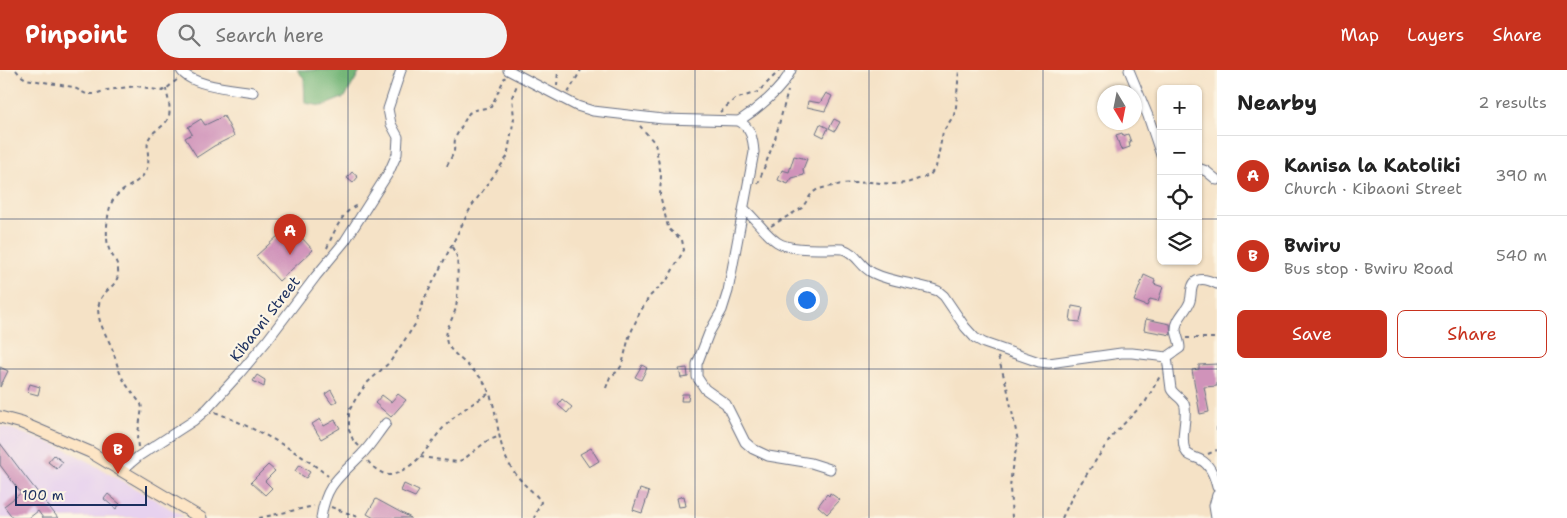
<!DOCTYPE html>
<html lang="en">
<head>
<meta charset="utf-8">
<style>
  body { margin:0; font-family:"Shantell Sans",sans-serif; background:#f2f2f2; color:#222 }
  .controls { position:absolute; right:15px; top:15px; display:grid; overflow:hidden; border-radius:8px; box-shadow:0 1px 4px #0004 }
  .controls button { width:45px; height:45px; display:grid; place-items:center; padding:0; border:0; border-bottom:1px solid #e0e0e0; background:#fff; color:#222; font:25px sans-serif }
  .compass { position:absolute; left:1097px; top:15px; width:45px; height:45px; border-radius:50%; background:#fff; box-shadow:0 1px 4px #0004; rotate:170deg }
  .scale { position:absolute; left:15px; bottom:12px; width:132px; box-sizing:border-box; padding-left:5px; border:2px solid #1b2f5e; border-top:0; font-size:14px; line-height:18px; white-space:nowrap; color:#1b2f5e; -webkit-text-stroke:4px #fcf5e5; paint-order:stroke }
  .you { position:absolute; left:806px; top:229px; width:18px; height:18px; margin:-12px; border:4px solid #fff; border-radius:50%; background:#1a73e8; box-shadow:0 0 0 8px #1a73e833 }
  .badge { display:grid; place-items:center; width:32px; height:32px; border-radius:50%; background:#c8321e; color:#fff; font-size:16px; font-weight:700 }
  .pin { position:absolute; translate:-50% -41px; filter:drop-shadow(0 1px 2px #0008) }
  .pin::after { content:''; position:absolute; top:26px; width:18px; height:15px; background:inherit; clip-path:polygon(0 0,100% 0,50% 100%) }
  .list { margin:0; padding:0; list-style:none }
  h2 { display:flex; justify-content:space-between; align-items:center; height:65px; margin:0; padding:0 20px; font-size:21px }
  h2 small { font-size:16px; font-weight:400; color:#767676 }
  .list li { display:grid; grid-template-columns:32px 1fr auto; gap:15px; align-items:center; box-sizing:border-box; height:80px; padding:0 20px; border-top:1px solid #e0e0e0 }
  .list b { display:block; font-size:19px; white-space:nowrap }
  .list p { margin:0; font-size:16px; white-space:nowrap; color:#767676 }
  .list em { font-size:16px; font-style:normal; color:#767676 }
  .actions { display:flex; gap:10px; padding:15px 20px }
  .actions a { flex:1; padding:11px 0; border:1px solid #c8321e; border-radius:8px; text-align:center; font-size:18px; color:#c8321e }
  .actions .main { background:#c8321e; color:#fff }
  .icon { flex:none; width:28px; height:28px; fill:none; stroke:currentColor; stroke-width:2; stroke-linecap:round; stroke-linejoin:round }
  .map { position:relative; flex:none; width:1217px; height:448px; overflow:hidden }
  header { display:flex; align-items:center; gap:30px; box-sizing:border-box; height:70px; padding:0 25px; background:#c8321e; color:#fff }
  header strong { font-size:24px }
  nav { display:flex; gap:28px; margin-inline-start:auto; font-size:18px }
  .search { width:350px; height:45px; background:#f2f2f2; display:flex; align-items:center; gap:12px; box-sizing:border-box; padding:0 18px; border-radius:28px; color:#767676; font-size:19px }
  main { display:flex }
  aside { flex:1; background:#fff }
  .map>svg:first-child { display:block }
  .built { fill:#e7d2ef }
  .forest { fill:#74b678; stroke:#48726b }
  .building { fill:#d093ba }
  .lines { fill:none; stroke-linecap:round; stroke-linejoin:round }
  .street-casing { stroke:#676e82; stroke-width:11 }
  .secondary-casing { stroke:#676e82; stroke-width:13 }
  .path { stroke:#676e82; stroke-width:2; stroke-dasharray:4 4; stroke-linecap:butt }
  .street { stroke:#fff; stroke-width:9 }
  .secondary { stroke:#fde5c5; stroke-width:11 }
  .grid { fill:none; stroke:#1b2f5e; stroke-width:1; stroke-opacity:0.55 }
  .labels { text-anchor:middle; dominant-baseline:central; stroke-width:4.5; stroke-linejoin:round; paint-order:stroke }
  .street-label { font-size:15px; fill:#1b2f5e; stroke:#fcf5e5 }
</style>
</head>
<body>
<header>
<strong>Pinpoint</strong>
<div class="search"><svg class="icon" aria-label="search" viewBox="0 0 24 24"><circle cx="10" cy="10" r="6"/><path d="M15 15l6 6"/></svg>Search here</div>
<nav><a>Map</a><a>Layers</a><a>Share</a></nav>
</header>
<main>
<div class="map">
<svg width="1217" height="448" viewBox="0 0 1217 448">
  <rect width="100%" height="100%" fill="#fcf5e5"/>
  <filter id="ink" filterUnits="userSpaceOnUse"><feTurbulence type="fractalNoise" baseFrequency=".02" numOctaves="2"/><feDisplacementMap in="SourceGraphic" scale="10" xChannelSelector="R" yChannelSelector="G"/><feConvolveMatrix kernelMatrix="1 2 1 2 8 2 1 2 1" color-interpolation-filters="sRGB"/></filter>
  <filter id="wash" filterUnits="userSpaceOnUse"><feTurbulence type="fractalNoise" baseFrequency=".0096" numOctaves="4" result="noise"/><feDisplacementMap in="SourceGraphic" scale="20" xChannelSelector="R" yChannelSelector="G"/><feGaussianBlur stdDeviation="1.12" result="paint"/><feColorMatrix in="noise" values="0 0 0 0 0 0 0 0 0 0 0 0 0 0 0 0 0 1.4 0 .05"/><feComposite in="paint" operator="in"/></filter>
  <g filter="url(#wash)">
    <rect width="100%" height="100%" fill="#f5e2c6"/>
    <path class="built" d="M3 356 66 379 185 447 0 448V357Z"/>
    <path class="forest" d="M297 0H361L345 27 322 36 305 33 304 8Z"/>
    <g id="blocks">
      <g class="building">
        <path d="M826 23 832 26 825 41 807 37 808 31 820 33Z"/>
        <path d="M224 46 234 66 214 76 197 87 185 68 192 64 188 57 201 49 205 55Z"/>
        <path d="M834 49 840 52 835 61 829 58Z"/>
        <path d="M820 54 828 58 824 67 816 63Z"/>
        <path d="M1122 63 1123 66 1128 64 1131 72H1129L1130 77 1121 80 1116 65Z"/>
        <path d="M794 86 807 89 803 99 804 105 792 108 788 114 778 110 782 100 789 102Z"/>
        <path d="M352 102 358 107 353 113 347 108Z"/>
        <path d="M290 155 313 180 279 211 256 186Z"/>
        <path d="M1144 205 1155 210 1154 214 1163 217 1158 231 1150 229 1147 236 1134 231Z"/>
        <path d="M1072 236 1083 238 1080 252 1070 251Z"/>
        <path d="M1146 249 1170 254 1171 265 1144 260Z"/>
        <path d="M1217 294V316L1204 317 1209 342 1200 344 1192 300 1199 299V295Z"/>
        <path d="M642 295 647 298 641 310 635 307Z"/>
        <path d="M0 297 8 301 0 317Z"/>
        <path d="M687 298 688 307 681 308 679 299Z"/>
        <path d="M257 305 265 310 264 317 253 311Z"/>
        <path d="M30 314 40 317 38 325 27 322Z"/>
        <path d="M331 320 337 331 332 334 325 324Z"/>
        <path d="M398 324 406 330 391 347 375 333 382 325 391 332Z"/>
        <path d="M682 324H689L688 331H681Z"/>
        <path d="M562 329 572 337 567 343 558 335Z"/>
        <path d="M320 349 324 356 335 350 340 358 321 369 312 354Z"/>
        <path d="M0 373 28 410 58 448H43L38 441 29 448H13L4 436 21 423 0 395Z"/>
        <path d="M591 378 599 391 589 397 580 384Z"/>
        <path d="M54 385 63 392 57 399 48 392Z"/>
        <path d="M268 395 275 401 265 411 272 418 265 425 251 412Z"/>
        <path d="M299 395 310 402 306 408 295 401Z"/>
        <path d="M404 414 419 421 415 427 401 421Z"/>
        <path d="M640 419 649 422 642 443 633 440Z"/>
        <path d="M830 423 840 430 827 444 818 436 827 424 829 426Z"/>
        <path d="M108 424 120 434 116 439 104 429Z"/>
        <path d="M684 426 686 436 679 437 677 428Z"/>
        <path d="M376 429 411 448H374L367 444Z"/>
      </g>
    </g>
  </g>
  <g filter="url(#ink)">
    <use href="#blocks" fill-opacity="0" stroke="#676e82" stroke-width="1"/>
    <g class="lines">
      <g class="street-casing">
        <g id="street">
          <path d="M181 0C190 16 236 19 253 22"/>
          <path d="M508 0 577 36 593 41 663 49 739 51C751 58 753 69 754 82L728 221 722 240 709 263 697 294V307L705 319 726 334 745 372 753 379 768 386 811 393 830 399"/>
          <path d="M1129 0 1148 46 1161 85"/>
          <path d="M739 51C756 40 783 19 791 0"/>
          <path d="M1198 98 1206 101 1217 110"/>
          <path d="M744 139C755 148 765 164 777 172 792 182 826 178 843 179 858 184 860 197 873 203 893 213 917 213 938 221L944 226 965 257 975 268 984 273 1039 292 1049 293 1121 283H1132L1167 287"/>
          <path d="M1217 214C1211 211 1201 207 1195 212 1190 217 1192 225 1190 231 1187 241 1176 248 1176 259 1176 265 1180 271 1180 278L1167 287 1171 319C1174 326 1184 328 1185 337 1187 351 1180 367 1185 380 1188 387 1196 387 1201 390 1210 395 1215 408 1217 417"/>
          <path d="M122 400 139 386 193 351 207 339 239 304 266 272 316 206 345 171 389 102 397 84 398 67 391 54 388 39 401 0"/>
          <path d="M321 448C326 413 340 407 362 384 371 375 378 363 386 353"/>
          <path d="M1216 448 1214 436 1217 425"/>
        </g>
      </g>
      <g class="secondary-casing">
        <path id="secondary" d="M0 347 22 353 90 382 201 448"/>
      </g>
      <g class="path">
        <path d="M16 0 20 5 26 9 73 17 86 24H95L107 20 137 16 162 21 166 19 178 9"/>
        <path d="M557 16 558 0"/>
        <path d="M568 23 581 0"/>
        <path d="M720 42 735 29 758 22 780 0"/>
        <path d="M447 96 454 82 455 68 469 43 475 40 491 37 505 7"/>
        <path d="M758 114 775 69 788 21"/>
        <path d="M771 156 802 138 812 123 818 119 842 114 870 112 893 114 907 113 930 105 936 97 943 62 954 45 956 37 959 0"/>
        <path d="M452 177C454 181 456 183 457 187 458 194 458 230 456 237 454 248 443 261 447 273 451 284 475 299 483 311 499 335 495 363 506 388 510 397 518 408 526 416 531 421 537 425 541 432L534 448"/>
        <path d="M327 178C332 166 343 140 356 136"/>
        <path d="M1186 268H1217"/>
        <path d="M998 287 1007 317 1018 371 1012 398 1010 418 1012 448"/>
        <path d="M606 318 610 307 618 301 622 295 629 267 639 244 649 227 667 210 684 180 682 170 671 161 668 157 660 125 661 105 655 73 640 56"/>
        <path d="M215 342C256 359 294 378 328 406"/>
        <path d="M1217 357V363"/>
        <path d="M359 376 353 370 349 360V341L355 330 366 314 390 292 416 253 424 230 471 137 507 87 514 48 512 27 517 15"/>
        <path d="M138 377 137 369 142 338 141 334C135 326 128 318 123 309 118 300 116 290 113 281 108 266 95 251 99 234 102 219 120 217 118 200 118 191 112 187 109 179 105 169 107 144 111 134 117 119 136 116 144 104 152 93 146 83 148 71 151 61 160 60 166 52 173 43 168 29 166 19"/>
        <path d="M1208 384 1217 380"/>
        <path d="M420 387 457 392 464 389 487 371 500 366"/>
        <path d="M368 391C372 397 382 405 390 405 399 404 414 394 420 387 430 376 437 363 449 352 461 340 475 332 490 323"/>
        <path d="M331 437 361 448"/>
        <path d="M259 448 314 436"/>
        <path d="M1062 448 1073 425 1106 375 1115 363 1146 331 1160 306"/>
      </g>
      <use href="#street" class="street"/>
      <use href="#secondary" class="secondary"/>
    </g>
  </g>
  <path class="grid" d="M174 0V448M348 0V448M522 0V448M695 0V448M869 0V448M1043 0V448M0 149H1161M1198 149H1217M0 299H1217"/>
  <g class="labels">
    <g class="street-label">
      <text transform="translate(265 249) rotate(-52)">Kibaoni Street</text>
    </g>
  </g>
</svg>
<div class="controls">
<button>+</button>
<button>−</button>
<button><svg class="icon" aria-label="locate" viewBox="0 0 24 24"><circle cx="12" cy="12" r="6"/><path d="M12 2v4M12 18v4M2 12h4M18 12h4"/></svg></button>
<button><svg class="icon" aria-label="layers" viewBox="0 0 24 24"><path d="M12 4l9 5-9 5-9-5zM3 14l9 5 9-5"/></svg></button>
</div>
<svg class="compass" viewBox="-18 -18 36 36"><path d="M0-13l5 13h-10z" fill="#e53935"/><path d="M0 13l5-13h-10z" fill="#767676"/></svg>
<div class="scale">100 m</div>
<div class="you"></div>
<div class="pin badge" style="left:290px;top:185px">A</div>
<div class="pin badge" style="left:118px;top:404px">B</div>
</div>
<aside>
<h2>Nearby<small>2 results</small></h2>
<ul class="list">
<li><span class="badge">A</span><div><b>Kanisa la Katoliki</b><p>Church · Kibaoni Street</p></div><em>390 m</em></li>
<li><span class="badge">B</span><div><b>Bwiru</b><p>Bus stop · Bwiru Road</p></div><em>540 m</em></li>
</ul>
<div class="actions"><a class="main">Save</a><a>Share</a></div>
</aside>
</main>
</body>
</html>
